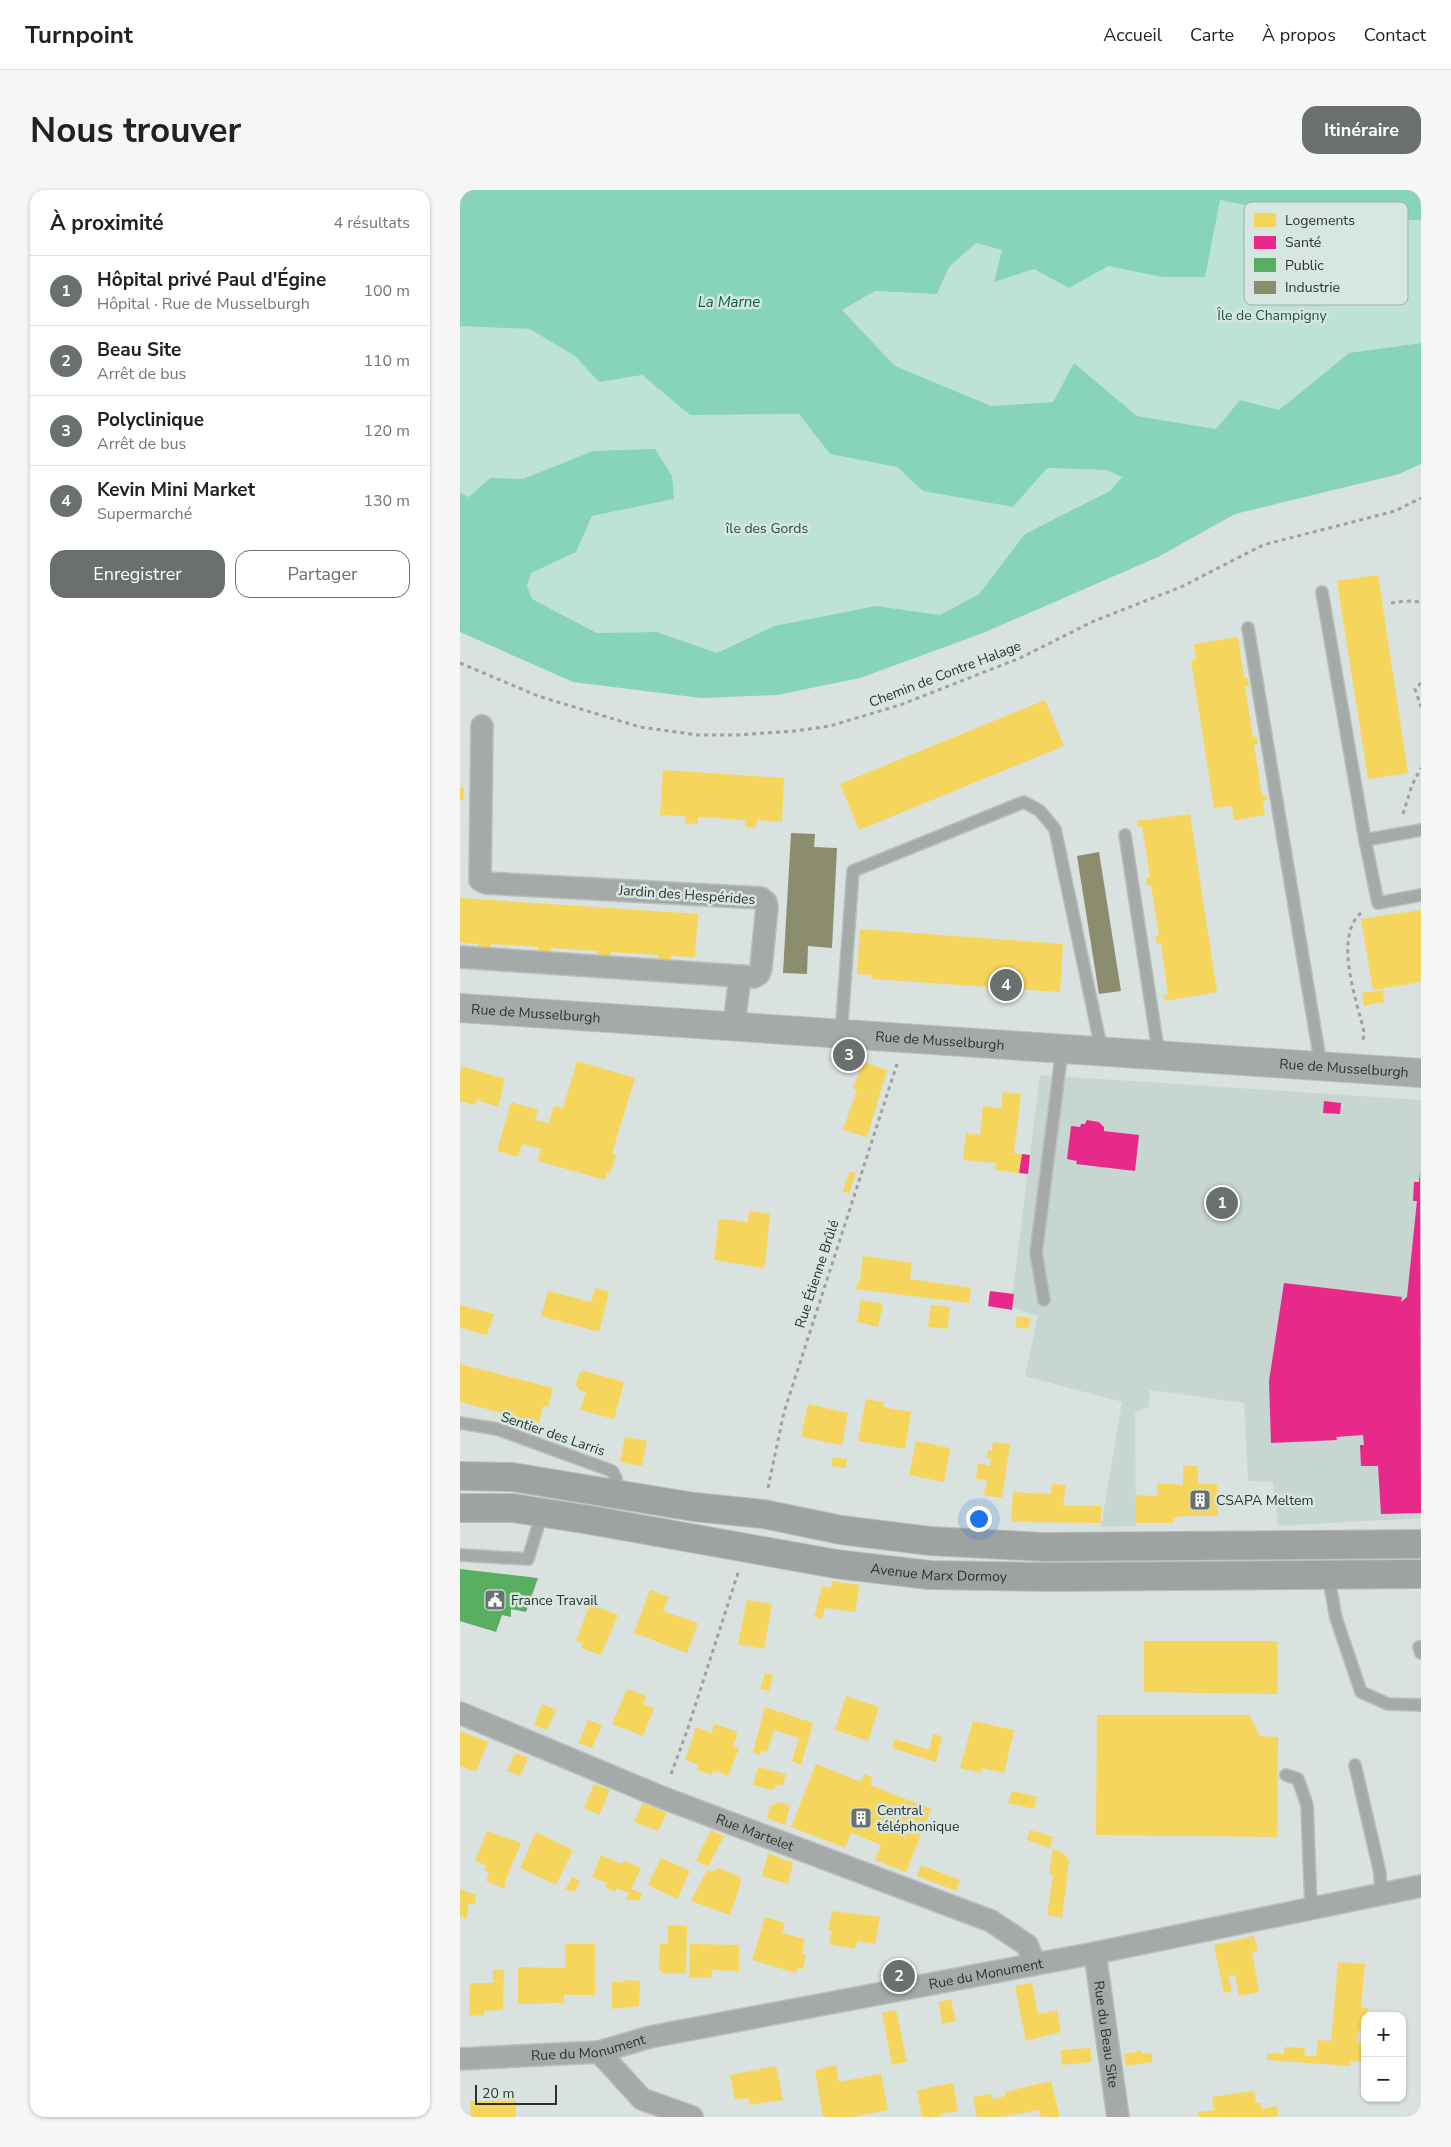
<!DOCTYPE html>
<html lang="fr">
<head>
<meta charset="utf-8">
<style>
  body { margin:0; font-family:"Nunito Sans",sans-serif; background:#f6f6f6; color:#222 }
  .controls { position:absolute; right:15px; bottom:15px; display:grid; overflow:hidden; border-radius:10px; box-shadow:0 1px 4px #0004 }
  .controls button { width:45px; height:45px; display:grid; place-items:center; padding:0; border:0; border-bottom:1px solid #e0e0e0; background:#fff; color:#222; font:25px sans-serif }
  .scale { position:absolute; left:15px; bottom:12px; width:82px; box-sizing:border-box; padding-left:5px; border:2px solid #2c322f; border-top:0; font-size:14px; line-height:18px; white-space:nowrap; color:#2c322f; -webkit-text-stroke:4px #d7e6e0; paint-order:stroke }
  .you { position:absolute; left:518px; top:1328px; width:18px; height:18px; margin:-12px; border:4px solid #fff; border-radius:50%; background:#1a73e8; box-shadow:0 0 0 8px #1a73e833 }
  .badge { display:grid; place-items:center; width:32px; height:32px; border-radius:50%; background:#69706d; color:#fff; font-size:16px; font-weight:700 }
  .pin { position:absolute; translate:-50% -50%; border:2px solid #fff; box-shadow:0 1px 5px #0006 }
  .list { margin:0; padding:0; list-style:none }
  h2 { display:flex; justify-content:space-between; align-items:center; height:65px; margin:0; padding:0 20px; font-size:21px }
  h2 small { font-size:16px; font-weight:400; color:#767676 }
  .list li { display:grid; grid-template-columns:32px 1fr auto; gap:15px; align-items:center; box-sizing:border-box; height:70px; padding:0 20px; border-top:1px solid #e0e0e0 }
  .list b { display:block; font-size:19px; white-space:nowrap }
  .list p { margin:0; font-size:16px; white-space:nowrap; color:#767676 }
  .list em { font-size:16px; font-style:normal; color:#767676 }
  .actions { display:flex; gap:10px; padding:15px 20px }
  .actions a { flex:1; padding:11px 0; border:1px solid #69706d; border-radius:15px; text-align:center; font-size:18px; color:#69706d }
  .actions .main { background:#69706d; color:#fff }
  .map { position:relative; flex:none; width:961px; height:1927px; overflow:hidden; border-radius:15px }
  header { display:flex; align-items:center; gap:30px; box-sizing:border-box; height:70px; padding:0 25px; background:#fff; border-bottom:1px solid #e0e0e0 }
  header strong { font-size:24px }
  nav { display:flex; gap:28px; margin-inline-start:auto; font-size:18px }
  .intro { display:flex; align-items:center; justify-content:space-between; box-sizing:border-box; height:120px; padding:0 30px }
  h1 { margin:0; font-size:35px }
  .button { padding:12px 22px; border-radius:15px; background:#69706d; color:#fff; font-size:18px; font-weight:700 }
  main { display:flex; gap:30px; padding:0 30px }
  aside { flex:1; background:#fff; border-radius:15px; box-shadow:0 1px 4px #0004 }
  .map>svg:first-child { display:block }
  .built { fill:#c7d6d1 }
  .green { fill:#bce3d5 }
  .water { fill:#88d3bc }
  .homes { fill:#f6d55c }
  .health { fill:#e7298a }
  .public { fill:#5aae61 }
  .industry { fill:#8c8c6e }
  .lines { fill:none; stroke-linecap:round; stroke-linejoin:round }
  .service-casing { stroke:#b8bebc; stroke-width:14 }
  .minor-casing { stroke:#b8bebc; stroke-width:24 }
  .tertiary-casing { stroke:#b8bebc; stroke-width:30 }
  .primary-casing { stroke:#b8bebc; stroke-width:30 }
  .path { stroke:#9ea19f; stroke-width:3; stroke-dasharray:4 4; stroke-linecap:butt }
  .service { stroke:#a5aaa8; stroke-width:11 }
  .minor { stroke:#a5aaa8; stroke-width:21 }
  .tertiary { stroke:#a5aaa8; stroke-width:28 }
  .primary { stroke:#9ea2a1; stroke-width:28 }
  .labels { text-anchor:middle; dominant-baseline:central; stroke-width:5; stroke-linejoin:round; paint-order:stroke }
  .park-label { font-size:14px; fill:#255244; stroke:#d7e6e0 }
  .street-label { font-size:14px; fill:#2c322f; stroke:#d7e6e0 }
  .poi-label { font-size:14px; fill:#2c322f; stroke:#d7e6e0; text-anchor:start }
  .water-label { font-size:15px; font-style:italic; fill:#08614c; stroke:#d7e6e0 }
  .key { fill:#d7e6e0; stroke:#a4b0ab; stroke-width:1 }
  .key-label { font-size:14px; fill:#2c322f }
</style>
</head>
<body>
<header>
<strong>Turnpoint</strong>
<nav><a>Accueil</a><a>Carte</a><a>À propos</a><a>Contact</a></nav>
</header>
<div class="intro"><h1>Nous trouver</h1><a class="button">Itinéraire</a></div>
<main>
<aside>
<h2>À proximité<small>4 résultats</small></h2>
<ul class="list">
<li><span class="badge">1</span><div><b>Hôpital privé Paul d'Égine</b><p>Hôpital · Rue de Musselburgh</p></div><em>100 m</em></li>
<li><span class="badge">2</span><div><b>Beau Site</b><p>Arrêt de bus</p></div><em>110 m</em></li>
<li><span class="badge">3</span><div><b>Polyclinique</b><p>Arrêt de bus</p></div><em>120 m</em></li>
<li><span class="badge">4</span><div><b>Kevin Mini Market</b><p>Supermarché</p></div><em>130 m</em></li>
</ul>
<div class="actions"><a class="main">Enregistrer</a><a>Partager</a></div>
</aside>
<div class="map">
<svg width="961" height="1927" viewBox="0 0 961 1927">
  <rect width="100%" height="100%" fill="#dae2df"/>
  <path class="built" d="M580 885 961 910V1328L818 1336 813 1292 788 1291 784 1213 690 1200 689 1217 675 1222 676 1336 641 1337 662 1212 565 1186 578 1126 551 1117Z"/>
  <g class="green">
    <path d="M760 10 785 15 784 53 835 28 866 33 961 30V153L889 163 819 220 780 210 756 239 677 226 614 173 593 212 531 216 435 176 382 120 415 101 477 104 489 77 516 53 542 60 535 91 574 79 609 98 648 76 702 87Z"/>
    <path d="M0 136 70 139 115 166 139 192 182 185 230 225 339 224 370 264 437 277 463 301 553 317 587 278 647 280 662 287 650 301 565 344 519 404 480 425 416 416 314 436 257 463 197 442 138 443 72 409 67 396 71 383 116 362 132 326 214 309 133 261 63 289 30 288 9 307 0 303Z"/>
  </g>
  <path class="water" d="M0 0H961V30L866 33 835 28 783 53 785 15 760 10 745 87H702L648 76 609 98 574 79 534 92 542 60 516 53 489 77 477 104 415 101 382 120 435 176 531 216 593 212 614 173 677 226 756 239 780 210 819 220 889 163 961 153V274L939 284 775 324 698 367 523 443 400 488 317 505 241 508 113 492 0 442V303L9 307 30 288 63 289 133 261 195 259 212 286 214 309 132 326 116 362 71 383 67 396 72 409 137 443 197 442 257 463 314 436 416 416 480 425 519 404 565 344 650 301 662 287 647 280 587 278 553 317 463 301 437 277 370 264 339 224 230 225 182 185 139 192 115 166 70 139 0 136Z"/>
  <g class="homes">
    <path d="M918 385 948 583 908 589 877 391Z"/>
    <path d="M778 447 784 488H788L789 496H785L793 547H797L798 554 794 555 802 606H806L807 610 803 611 805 625 774 630 772 616 754 618 731 470 736 469 734 454Z"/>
    <path d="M585 510 604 556 399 640 380 594Z"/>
    <path d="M203 580 324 588 322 632 297 630 296 638 285 637V630L238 627 237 634 225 633V626L200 625Z"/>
    <path d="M0 598H4L3 610H0Z"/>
    <path d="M730 624 757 802 705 811 704 805H708L701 753 697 754 695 746 699 745 691 695H687L686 688 690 687 682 636 678 637 677 631Z"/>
    <path d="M0 708 238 724 235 767 211 766V773L198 772V765L151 762 150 769 137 768 138 761 91 758V766L78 765V757L31 754 30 762 18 761V754L0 752Z"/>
    <path d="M961 720V792L913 800 901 729Z"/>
    <path d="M400 739 603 754 600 802 412 789V785L397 784Z"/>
    <path d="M923 800 924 812 904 816 902 803Z"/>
    <path d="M117 871 175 888 152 963 156 965 151 981 147 983 145 990 78 971 81 959 62 954 58 967 37 961 51 912 78 920 75 930 89 933 94 916 103 918Z"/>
    <path d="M403 872 427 880 407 947 383 940 397 900 393 898Z"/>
    <path d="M2 876 45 889 38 917 17 910 15 915 0 911V885Z"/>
    <path d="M543 902 561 904 554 963 562 964 559 983 535 980 536 973 503 970 506 943 520 945 523 916 541 919Z"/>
    <path d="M390 981 396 983 389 1004 383 1001Z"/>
    <path d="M289 1021 310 1024 305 1075 303 1078 254 1070 259 1029 288 1032Z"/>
    <path d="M403 1066 452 1073 450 1089 511 1098 509 1113 395 1099 400 1090Z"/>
    <path d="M135 1098 149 1102 139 1142 81 1126 88 1101 131 1112Z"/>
    <path d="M401 1110 423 1114 418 1137 397 1132Z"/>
    <path d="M0 1115 34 1124 27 1145 0 1138Z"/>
    <path d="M471 1115 490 1117 487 1139 468 1137Z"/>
    <path d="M557 1126 571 1128 568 1139 555 1137Z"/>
    <path d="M0 1174 93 1198 88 1217 83 1216 79 1233 0 1212Z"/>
    <path d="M124 1181 164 1192 154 1229 120 1220 126 1202 119 1200 116 1195 119 1183Z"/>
    <path d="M406 1209 424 1212 423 1217 451 1222 445 1259 398 1251Z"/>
    <path d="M348 1214 388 1223 382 1255 341 1247Z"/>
    <path d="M165 1247 187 1251 182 1276 160 1272Z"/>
    <path d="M456 1251 490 1258 484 1292 449 1285Z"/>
    <path d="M533 1252 550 1254 542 1308 524 1305 527 1290 516 1289 518 1273 530 1276 531 1269 527 1268 528 1260 532 1261Z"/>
    <path d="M373 1267 387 1269 386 1278 371 1276Z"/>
    <path d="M723 1276H738V1294H757L758 1326H723L713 1328V1333H675L676 1305 697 1306V1293L723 1295Z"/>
    <path d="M592 1294 606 1295 603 1316H641V1333L551 1332 553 1302 591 1304Z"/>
    <path d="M372 1391 400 1395 395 1422 365 1418 362 1429 354 1427 362 1396 371 1398Z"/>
    <path d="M190 1400 209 1407 203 1421 238 1433 227 1463 174 1443Z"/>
    <path d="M287 1410 312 1414 304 1459 278 1454Z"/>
    <path d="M130 1414 158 1425 141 1465 121 1458 123 1453 116 1451Z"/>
    <path d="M684 1451H817L818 1504 684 1502Z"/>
    <path d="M305 1483 313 1485 309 1501 300 1499Z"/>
    <path d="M167 1499 186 1506 183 1514 194 1518 183 1546 152 1534Z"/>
    <path d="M386 1506 419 1517 408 1551 375 1540Z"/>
    <path d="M82 1514 96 1520 87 1540 74 1535Z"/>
    <path d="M305 1517 353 1533 341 1575 332 1571 339 1548 314 1540 307 1562 302 1560 300 1565 293 1562Z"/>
    <path d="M637 1525H790L799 1546 818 1547 817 1647 636 1645Z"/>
    <path d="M128 1530 142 1535 132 1558 119 1553Z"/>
    <path d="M513 1531 554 1540 544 1583 522 1578 521 1583 500 1578Z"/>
    <path d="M254 1534 276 1541 277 1545 273 1556 279 1558 268 1586 253 1580 252 1585 237 1580 239 1575 225 1570 236 1537 252 1543Z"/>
    <path d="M0 1541 28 1552 16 1582 0 1576Z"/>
    <path d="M473 1544 482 1546 476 1572 432 1558 435 1549 469 1560Z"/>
    <path d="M55 1563 68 1568 60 1586 47 1581Z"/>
    <path d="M356 1574 401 1592 404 1584 413 1587 410 1595 471 1619 446 1682 415 1670 421 1655 391 1643 385 1658 331 1637Z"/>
    <path d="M298 1577 326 1584 323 1596 316 1594 314 1600 293 1595Z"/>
    <path d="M134 1594 150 1600 139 1625 124 1618Z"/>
    <path d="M552 1601 577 1607 574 1619 548 1613Z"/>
    <path d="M320 1612 330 1616 325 1635 307 1628 310 1616Z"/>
    <path d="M183 1613 207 1623 198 1641 174 1632Z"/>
    <path d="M251 1640 264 1646 248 1677 236 1670Z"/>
    <path d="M570 1640 593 1647 590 1658 567 1650Z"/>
    <path d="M27 1641 61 1653 45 1692V1699L26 1691 29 1682 24 1680 26 1675 15 1671Z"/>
    <path d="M76 1642 113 1660 96 1695 60 1678Z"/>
    <path d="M593 1659 602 1662 609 1671 602 1728 587 1725 593 1685 589 1684Z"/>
    <path d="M308 1663 333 1673 328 1694 302 1686Z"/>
    <path d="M141 1665 162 1674 164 1671 181 1678 171 1699 182 1703 179 1711 166 1709 169 1703 157 1698 155 1702 145 1697 147 1693 132 1687Z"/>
    <path d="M201 1668 230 1681 217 1709 188 1695Z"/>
    <path d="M461 1675 500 1690 496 1701 457 1686Z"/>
    <path d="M258 1678 279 1686 281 1692 270 1725 231 1711 247 1680 252 1682Z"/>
    <path d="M112 1687 120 1691 115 1701 105 1700Z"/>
    <path d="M0 1699 16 1705 15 1714H8L7 1729 0 1726Z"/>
    <path d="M372 1721 420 1727 415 1754 398 1751 394 1759 369 1754 372 1741H368Z"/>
    <path d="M305 1727 325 1733 322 1743 345 1749 342 1764 346 1765 343 1779 338 1778 336 1783 292 1770Z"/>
    <path d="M208 1735 227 1736 226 1784 203 1783 199 1779 200 1754H208Z"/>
    <path d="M794 1746 798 1761 792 1762 799 1802 779 1806 775 1785 768 1786 772 1801 764 1803 754 1755Z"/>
    <path d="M105 1754H135V1805H104V1813L58 1814V1777L105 1778Z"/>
    <path d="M230 1754 279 1755V1781L252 1780 251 1788H229Z"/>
    <path d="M878 1772 905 1774 901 1817 908 1818 907 1826H905V1839H899L897 1853H905L904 1872 891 1871 890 1876 807 1870V1863L824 1864 825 1857 845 1858 844 1866H856L858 1850 871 1851Z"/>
    <path d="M33 1780H44L43 1820 24 1821V1826L9 1825 10 1793H33Z"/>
    <path d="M165 1790 180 1791 179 1816 152 1819V1792H165Z"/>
    <path d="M572 1793 578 1824 597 1820 601 1842 566 1851 555 1796Z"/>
    <path d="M491 1809 496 1831 482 1834 479 1812Z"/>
    <path d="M436 1820 447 1872 432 1875 422 1823Z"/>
    <path d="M630 1858 632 1872 602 1875 601 1860Z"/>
    <path d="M681 1861 682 1864 691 1863 693 1872 666 1876 664 1864Z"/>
    <path d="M376 1875 379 1892 421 1884 428 1920 393 1927H363L355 1880Z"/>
    <path d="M316 1876 323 1910 289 1915 288 1908 275 1910 270 1885Z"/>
    <path d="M591 1891 600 1927H581L579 1920 540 1927H517L513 1907 531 1904 532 1909 546 1906 545 1902Z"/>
    <path d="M493 1893 498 1921 480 1924 481 1927H462L457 1900Z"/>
    <path d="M794 1901 796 1913H801V1919L817 1916 818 1927H739L738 1922 754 1920 752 1907Z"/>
    <path d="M56 1910V1927H11L10 1911Z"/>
  </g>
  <g class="health">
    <path d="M864 911 881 913 880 924 863 923Z"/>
    <path d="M627 930 639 932 644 937V941L679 945 675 981 616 974 617 971 607 969 611 936 620 937 621 934H625Z"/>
    <path d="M562 964 570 965 568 984 559 983Z"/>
    <path d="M960 981 961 1323 921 1324 918 1276H901L900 1255H904L903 1245 876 1247 877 1250 811 1253 809 1191 824 1093 942 1107 941 1112 947 1107 957 1011H953L954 992H959Z"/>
    <path d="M530 1101 554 1104 552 1120 528 1116Z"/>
  </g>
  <path class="public" d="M0 1379 78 1388 66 1422 51 1419V1427L42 1425 36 1442 0 1431Z"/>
  <g class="industry">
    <path d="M331 643 355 644 354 657 377 658 372 758 348 756 347 784 323 783Z"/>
    <path d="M639 662 661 801 639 804 617 666Z"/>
  </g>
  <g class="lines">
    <g class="service-casing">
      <g id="service">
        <path d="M862 402 905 650"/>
        <path d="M788 438 861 876"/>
        <path d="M961 640 905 650 918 713 961 705"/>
        <path d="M665 645 699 866"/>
        <path d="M381 845 393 681 564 612 580 621 595 639 642 862"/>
        <path d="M584 1110 576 1063 602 860"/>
        <path d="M0 1233 37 1239 152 1281 156 1288 158 1305"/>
        <path d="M0 1365 68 1369 82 1323"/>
        <path d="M868 1385 876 1428 901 1502 928 1514 961 1515"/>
        <path d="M959 1457 961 1463"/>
        <path d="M895 1575 920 1683 921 1705"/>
        <path d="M826 1585 838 1589 847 1615 851 1719"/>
      </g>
    </g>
    <g class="minor-casing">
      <g id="minor">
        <path d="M0 767 294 787 299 784 301 778 307 717 306 712 301 708 26 693 20 690 22 536"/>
        <path d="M274 836 280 786"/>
        <path id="s1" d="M0 1523 201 1607 531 1731 567 1755 575 1774"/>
        <path id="s2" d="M635 1763 658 1927"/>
        <path d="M139 1862 182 1909 232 1927"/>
        <path id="s3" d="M0 1869 139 1862 190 1847 635 1763 961 1696"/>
      </g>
    </g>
    <g class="tertiary-casing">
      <g id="tertiary">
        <path id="s4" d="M0 818 961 883"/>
      </g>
    </g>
    <g class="primary-casing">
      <g id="primary">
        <path d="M0 1286 52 1287 234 1317 303 1324 381 1340 470 1351 584 1357 961 1354"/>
        <path id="s5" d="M0 1318H53L130 1330 376 1374 469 1385 592 1387 961 1384"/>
      </g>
    </g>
    <g class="path">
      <path d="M931 413 945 411 961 412"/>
      <path d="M0 473 78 506 180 537 238 545H276L335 541 370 536 440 515 560 468 634 431 721 397 803 355 935 321 961 308"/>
      <path d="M961 493 955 499 961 517"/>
      <path d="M943 624 952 595 961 578"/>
      <path d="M901 723C873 747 897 811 904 842L903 851"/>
      <path d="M308 1298 324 1222 437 874"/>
      <path d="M211 1584 227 1541 278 1383"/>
    </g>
    <use href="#service" class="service"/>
    <use href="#minor" class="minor"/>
    <use href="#tertiary" class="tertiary"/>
    <use href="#primary" class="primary"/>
  </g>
  <defs>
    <g id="building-square" transform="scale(1.125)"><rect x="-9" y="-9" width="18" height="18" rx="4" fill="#69706d" stroke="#d7e6e0"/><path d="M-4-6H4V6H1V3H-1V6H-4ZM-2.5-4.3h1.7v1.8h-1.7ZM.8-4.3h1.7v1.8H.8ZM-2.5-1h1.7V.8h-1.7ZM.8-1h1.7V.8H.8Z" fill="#fff"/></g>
    <g id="civic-square" transform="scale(1.125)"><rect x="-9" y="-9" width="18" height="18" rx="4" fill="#69706d" stroke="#d7e6e0"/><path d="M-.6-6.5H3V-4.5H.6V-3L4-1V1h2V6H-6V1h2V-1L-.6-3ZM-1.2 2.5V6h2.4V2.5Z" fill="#fff"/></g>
  </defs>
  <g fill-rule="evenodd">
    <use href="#building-square" x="740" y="1310"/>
    <use href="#civic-square" x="35" y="1410"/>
    <use href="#building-square" x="401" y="1628"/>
  </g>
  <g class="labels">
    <g class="park-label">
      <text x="812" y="125">Île de Champigny</text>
      <text x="307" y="338">île des Gords</text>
    </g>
    <g class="street-label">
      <text transform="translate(485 484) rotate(-21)">Chemin de Contre Halage</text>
      <text transform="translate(227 705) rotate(4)">Jardin des Hespérides</text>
      <text stroke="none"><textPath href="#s4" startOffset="76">Rue de Musselburgh</textPath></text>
      <text stroke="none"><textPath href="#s4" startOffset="481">Rue de Musselburgh</textPath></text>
      <text stroke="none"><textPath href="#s4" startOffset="886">Rue de Musselburgh</textPath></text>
      <text transform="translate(357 1084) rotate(-72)">Rue Étienne Brûlé</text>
      <text transform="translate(93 1244) rotate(19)">Sentier des Larris</text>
      <text stroke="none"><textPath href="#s5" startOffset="484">Avenue Marx Dormoy</textPath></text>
      <text stroke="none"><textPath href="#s1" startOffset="318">Rue Martelet</textPath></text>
      <text stroke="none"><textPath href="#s3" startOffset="534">Rue du Monument</textPath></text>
      <text stroke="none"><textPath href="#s2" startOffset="82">Rue du Beau Site</textPath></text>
      <text stroke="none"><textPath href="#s3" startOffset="129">Rue du Monument</textPath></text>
    </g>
    <g class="poi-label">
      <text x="756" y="1310">CSAPA Meltem</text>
      <text x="51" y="1410">France Travail</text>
      <text x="417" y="1620">Central<tspan x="417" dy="16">téléphonique</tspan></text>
    </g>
    <g class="water-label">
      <text x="269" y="112">La Marne</text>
    </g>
  </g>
  <rect x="784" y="12" width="164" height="103" rx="8" class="key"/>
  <rect x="794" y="23" width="22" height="14" fill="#f6d55c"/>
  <rect x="794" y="46" width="22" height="13" fill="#e7298a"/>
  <rect x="794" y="68" width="22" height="14" fill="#5aae61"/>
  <rect x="794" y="91" width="22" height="13" fill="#8c8c6e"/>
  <g class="key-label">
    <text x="825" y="35">Logements</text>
    <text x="825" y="57">Santé</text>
    <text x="825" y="80">Public</text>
    <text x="825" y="102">Industrie</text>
  </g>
</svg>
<div class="controls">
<button>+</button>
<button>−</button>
</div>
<div class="scale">20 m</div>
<div class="you"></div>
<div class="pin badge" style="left:762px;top:1013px">1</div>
<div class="pin badge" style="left:439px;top:1786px">2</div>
<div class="pin badge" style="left:389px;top:865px">3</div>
<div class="pin badge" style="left:546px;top:795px">4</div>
</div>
</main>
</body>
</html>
